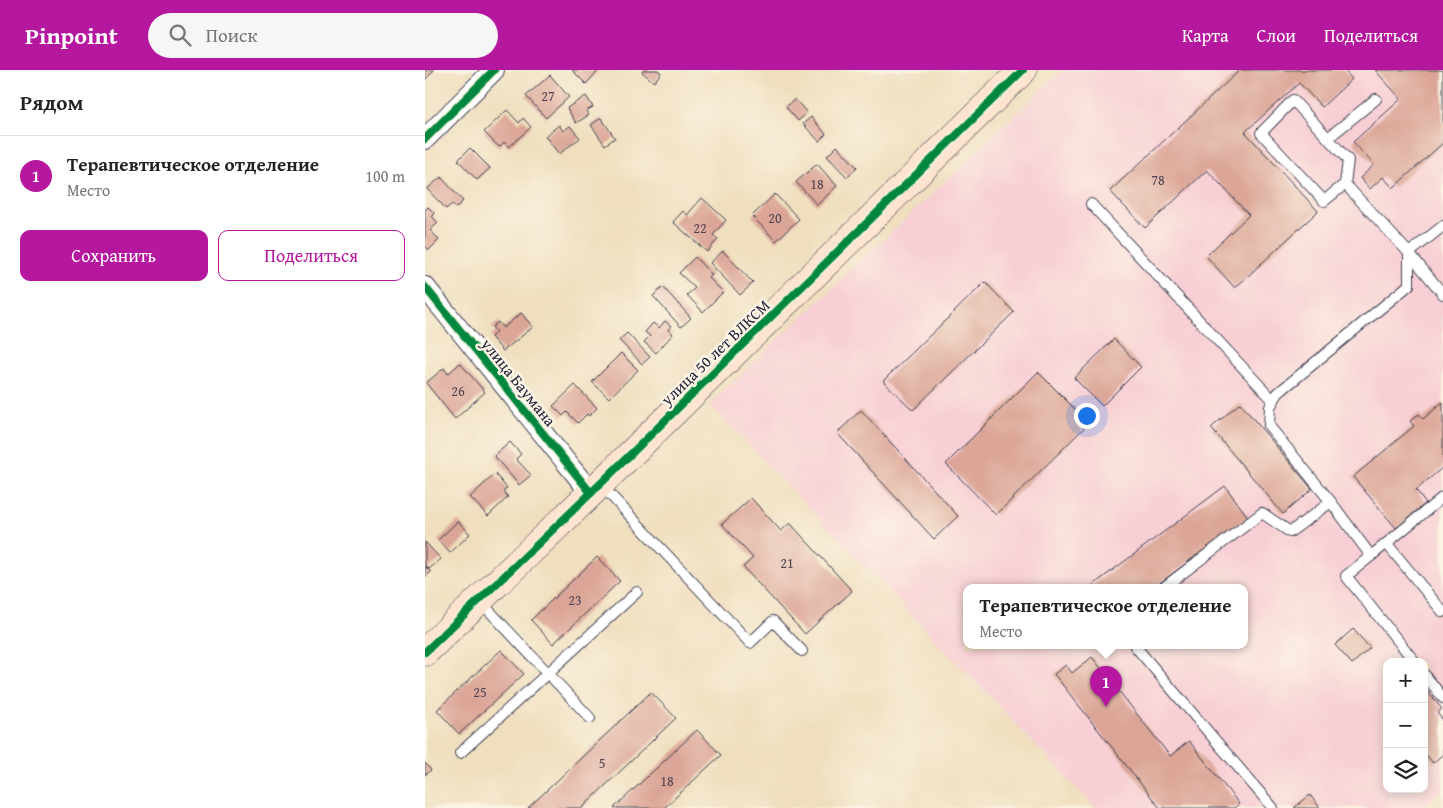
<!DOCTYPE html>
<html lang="ru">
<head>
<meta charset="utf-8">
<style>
  body { margin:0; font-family:"Gentium Book Plus",serif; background:#f6f6f6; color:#222 }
  .controls { position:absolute; right:15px; bottom:15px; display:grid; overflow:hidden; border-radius:10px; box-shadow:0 2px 12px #0003 }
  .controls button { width:45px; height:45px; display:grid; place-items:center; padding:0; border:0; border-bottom:1px solid #e0e0e0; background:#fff; color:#222; font:25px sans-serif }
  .you { position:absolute; left:661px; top:345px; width:18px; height:18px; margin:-12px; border:4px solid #fff; border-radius:50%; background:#1a73e8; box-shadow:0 0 0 8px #1a73e833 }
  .badge { display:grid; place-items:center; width:32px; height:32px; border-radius:50%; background:#b5179e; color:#fff; font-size:16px; font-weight:700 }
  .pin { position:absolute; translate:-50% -41px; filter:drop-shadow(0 1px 2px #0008) }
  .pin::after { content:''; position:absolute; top:26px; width:18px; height:15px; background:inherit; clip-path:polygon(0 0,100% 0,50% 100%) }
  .popup { position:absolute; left:538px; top:514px; width:285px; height:65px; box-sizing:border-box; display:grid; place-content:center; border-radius:10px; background:#fff; filter:drop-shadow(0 1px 4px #0005); font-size:16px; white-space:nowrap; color:#767676 }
  .popup b { font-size:19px; color:#222 }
  .popup::after { content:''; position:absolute; left:50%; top:100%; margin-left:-10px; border:10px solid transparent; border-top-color:#fff }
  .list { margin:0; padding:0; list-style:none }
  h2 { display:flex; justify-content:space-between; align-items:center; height:65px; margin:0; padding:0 20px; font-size:21px }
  h2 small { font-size:16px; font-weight:400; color:#767676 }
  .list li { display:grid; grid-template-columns:32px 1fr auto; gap:15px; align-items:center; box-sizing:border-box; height:80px; padding:0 20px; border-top:1px solid #e0e0e0 }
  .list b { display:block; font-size:19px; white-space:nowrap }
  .list p { margin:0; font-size:16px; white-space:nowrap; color:#767676 }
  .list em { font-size:16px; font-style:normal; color:#767676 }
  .actions { display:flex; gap:10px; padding:15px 20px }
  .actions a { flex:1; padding:11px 0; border:1px solid #b5179e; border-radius:10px; text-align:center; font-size:18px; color:#b5179e }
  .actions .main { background:#b5179e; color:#fff }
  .icon { flex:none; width:28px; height:28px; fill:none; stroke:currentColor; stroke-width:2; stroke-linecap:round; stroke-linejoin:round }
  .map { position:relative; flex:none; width:1018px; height:738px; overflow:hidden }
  header { display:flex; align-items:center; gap:30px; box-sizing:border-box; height:70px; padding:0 25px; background:#b5179e; color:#fff }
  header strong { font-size:24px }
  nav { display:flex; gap:28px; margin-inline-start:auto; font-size:18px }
  .search { width:350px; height:45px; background:#f6f6f6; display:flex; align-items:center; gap:12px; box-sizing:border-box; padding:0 18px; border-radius:28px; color:#767676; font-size:19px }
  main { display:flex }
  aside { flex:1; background:#fff }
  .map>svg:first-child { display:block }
  .built { fill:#f7cfd4; fill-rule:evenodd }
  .building { fill:#dba697 }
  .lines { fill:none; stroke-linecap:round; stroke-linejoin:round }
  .lane-casing { stroke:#413e4f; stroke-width:12 }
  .street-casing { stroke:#413e4f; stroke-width:22 }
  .secondary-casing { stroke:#413e4f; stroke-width:29 }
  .lane { stroke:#fff; stroke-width:10 }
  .street { stroke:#fff; stroke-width:20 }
  .secondary { stroke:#fde4d0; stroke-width:28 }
  .cycleway-casing { stroke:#fcf5e5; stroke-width:11 }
  .cycleway { stroke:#00873e; stroke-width:8 }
  .labels { text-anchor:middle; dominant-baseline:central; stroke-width:5; stroke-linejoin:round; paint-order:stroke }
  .number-label { font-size:14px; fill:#504352 }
  .street-label { font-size:16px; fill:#22223b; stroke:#fcf5e5 }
</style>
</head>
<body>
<header>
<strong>Pinpoint</strong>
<div class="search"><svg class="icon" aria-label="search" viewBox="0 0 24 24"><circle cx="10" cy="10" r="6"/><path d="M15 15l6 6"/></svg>Поиск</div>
<nav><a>Карта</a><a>Слои</a><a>Поделиться</a></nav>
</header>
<main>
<aside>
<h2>Рядом<small></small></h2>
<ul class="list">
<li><span class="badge">1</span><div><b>Терапевтическое отделение</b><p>Место</p></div><em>100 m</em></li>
</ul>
<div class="actions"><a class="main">Сохранить</a><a>Поделиться</a></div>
</aside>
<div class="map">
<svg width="1018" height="738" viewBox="0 0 1018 738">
  <rect width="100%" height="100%" fill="#fcf5e5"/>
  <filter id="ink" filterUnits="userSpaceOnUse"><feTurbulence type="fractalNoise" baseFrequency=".02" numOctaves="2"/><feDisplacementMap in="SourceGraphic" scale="10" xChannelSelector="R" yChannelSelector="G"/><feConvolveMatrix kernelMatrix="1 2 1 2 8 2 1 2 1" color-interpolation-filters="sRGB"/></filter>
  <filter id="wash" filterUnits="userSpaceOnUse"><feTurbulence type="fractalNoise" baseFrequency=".0096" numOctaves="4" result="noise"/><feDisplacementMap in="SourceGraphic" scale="20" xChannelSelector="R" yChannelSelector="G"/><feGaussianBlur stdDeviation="1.12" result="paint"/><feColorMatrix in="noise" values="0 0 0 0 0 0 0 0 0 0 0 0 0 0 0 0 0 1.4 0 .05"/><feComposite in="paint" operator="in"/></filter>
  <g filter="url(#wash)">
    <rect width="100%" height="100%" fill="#efdfbf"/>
    <path class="built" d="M638 0H1018V720L998 738H671L285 334ZM542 518H820V576H542ZM962 592H999V719H962Z"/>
    <g id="blocks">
      <g class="building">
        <path d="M0 0H9L0 10Z"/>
        <path d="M147 0H174L161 14Z"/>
        <path d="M219 0H233L236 3 229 12 217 2Z"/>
        <path d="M815 0H919L927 9 897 37 874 13 820 62 893 141 810 218 781 186 824 145 782 100 720 158 685 121Z"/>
        <path d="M950 0H1018V73L968 118 958 107 945 119 935 108 949 95 928 72 976 29Z"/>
        <path d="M125 5 144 27 121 48 101 26Z"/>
        <path d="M161 26 168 37 161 41 164 45 151 53 142 38Z"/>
        <path d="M370 29 382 43 373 51 361 37Z"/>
        <path d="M82 40 94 53 98 48 106 57 84 77 79 72 74 77 59 62Z"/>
        <path d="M386 47 401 64 394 71 378 54Z"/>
        <path d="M176 48 190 68 180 75 166 55Z"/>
        <path d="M134 55 138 61 145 56 155 68 134 84 120 66Z"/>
        <path d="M412 76 432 97 422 107 402 86Z"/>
        <path d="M45 78 65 98 52 110 33 90Z"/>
        <path d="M392 94 412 116 392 135 371 112Z"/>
        <path d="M16 107 38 131 31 138 27 134 21 139 2 119Z"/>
        <path d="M350 124 374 149 351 171 327 146Z"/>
        <path d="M277 128 301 150 288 165 293 169 282 182 248 152 258 141 262 145Z"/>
        <path d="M3 137 9 143 7 146 13 153 5 160 14 170 4 180 0 176V140Z"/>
        <path d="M298 181 328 213 315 225 285 193Z"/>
        <path d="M270 187 287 205 284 208 298 222 278 242 262 225 270 218 254 203Z"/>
        <path d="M560 212 589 242 488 340 458 311Z"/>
        <path d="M238 217 266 248 256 257 228 226Z"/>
        <path d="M96 243 108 257 78 281 66 267 71 262 67 257 73 252 78 258Z"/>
        <path d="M240 251 246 256 243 260 248 264 231 283 219 272 225 266 220 262 228 253 234 258Z"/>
        <path d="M202 263 225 287 217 294 194 270Z"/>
        <path d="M689 269 716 297 677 336 649 308Z"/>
        <path d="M196 283 213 300 184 328 167 312Z"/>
        <path d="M35 293 60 322 30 349 1 313 19 298 23 304Z"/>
        <path d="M613 302 664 353 571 445 521 394Z"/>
        <path d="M150 315 172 338 164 346 162 344 153 353 142 342 138 346 128 336Z"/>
        <path d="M1018 332V397L991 420 1001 433 971 458 928 407 989 356 985 351 994 344 998 349Z"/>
        <path d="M815 333 887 419 858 444 786 358Z"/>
        <path d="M436 340 533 446 509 469 412 363Z"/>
        <path d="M85 372 96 384 91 389 106 405 94 415 69 386Z"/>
        <path d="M70 404 82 418 78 421 83 427 63 446 45 427Z"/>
        <path d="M800 416 823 447 728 518H664Z"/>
        <path d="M326 428 356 461 365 453 427 521 380 564 318 497 328 488 297 454Z"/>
        <path d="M33 451 45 464 25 483 13 470Z"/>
        <path d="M0 472 16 489 4 499 0 495Z"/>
        <path d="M172 487 195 511 128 574 106 550Z"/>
        <path d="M0 496 6 502 0 507Z"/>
        <path d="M928 559 945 578 927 594 910 575Z"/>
        <path d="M76 580 99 604 34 664 12 640Z"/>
        <path d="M667 587 745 686 764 671 814 734 809 738H735L629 604 641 595 647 603Z"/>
        <path d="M226 622 251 648 157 738H103Z"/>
        <path d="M1003 622 1017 639 1012 643 1018 650V684L1008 693 999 682V625Z"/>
        <path d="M272 660 296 685 239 738H189Z"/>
        <path d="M0 693 6 700 0 705Z"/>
        <path d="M885 725 895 738H869Z"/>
      </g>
    </g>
  </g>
  <g filter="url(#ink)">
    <use href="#blocks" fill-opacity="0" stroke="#413e4f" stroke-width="1"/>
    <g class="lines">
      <g class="lane-casing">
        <g id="lane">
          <path d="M903 68 951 29"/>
          <path d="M920 114 923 90 868 30 836 63 899 131 920 114 984 183 1018 224"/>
          <path d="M666 134 848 330"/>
          <path d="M176 415 325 573 348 551 377 581"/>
          <path d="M906 432 946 486 1018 427"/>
          <path d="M962 474 1018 542"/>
          <path d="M946 486 921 506 990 592"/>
          <path d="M738 518 837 443 865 462 906 432 844 356 845 337 853 323 984 215V183L1018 156"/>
          <path d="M55 531 165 648"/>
          <path d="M710 576 848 738"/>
          <path d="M999 604 1018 628"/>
          <path d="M35 683 212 522"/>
        </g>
      </g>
      <g class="street-casing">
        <g id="street">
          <path d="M0 69 69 0"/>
          <path d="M0 217 166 423"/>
        </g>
      </g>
      <g class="secondary-casing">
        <path id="secondary" d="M0 582 166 423 598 0"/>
      </g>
      <use href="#lane" class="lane"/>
      <use href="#street" class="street"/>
      <use href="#secondary" class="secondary"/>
      <g class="cycleway-casing">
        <g id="cycleway">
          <path d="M0 69 69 0"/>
          <path d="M0 217 166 423"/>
          <path d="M0 582 166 423 598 0"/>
        </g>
      </g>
      <use href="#cycleway" class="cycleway"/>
    </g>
  </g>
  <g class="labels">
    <g class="number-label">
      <text x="123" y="26">27</text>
      <text x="733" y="110">78</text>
      <text x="392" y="114">18</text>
      <text x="350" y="148">20</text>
      <text x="275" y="158">22</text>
      <text x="33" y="321">26</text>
      <text x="362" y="493">21</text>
      <text x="150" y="530">23</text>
      <text x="55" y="622">25</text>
      <text x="177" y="693">5</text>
      <text x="242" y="711">18</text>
    </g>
    <g class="street-label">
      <text transform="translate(290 282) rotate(-44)">улица 50 лет ВЛКСМ</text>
      <text transform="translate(94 312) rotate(51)">улица Баумана</text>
    </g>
  </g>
</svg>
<div class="controls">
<button>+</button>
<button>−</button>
<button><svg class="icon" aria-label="layers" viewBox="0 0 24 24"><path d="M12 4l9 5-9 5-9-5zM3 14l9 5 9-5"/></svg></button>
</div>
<div class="you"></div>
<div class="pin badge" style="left:681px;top:637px">1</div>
<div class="popup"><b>Терапевтическое отделение</b>Место</div>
</div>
</main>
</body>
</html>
